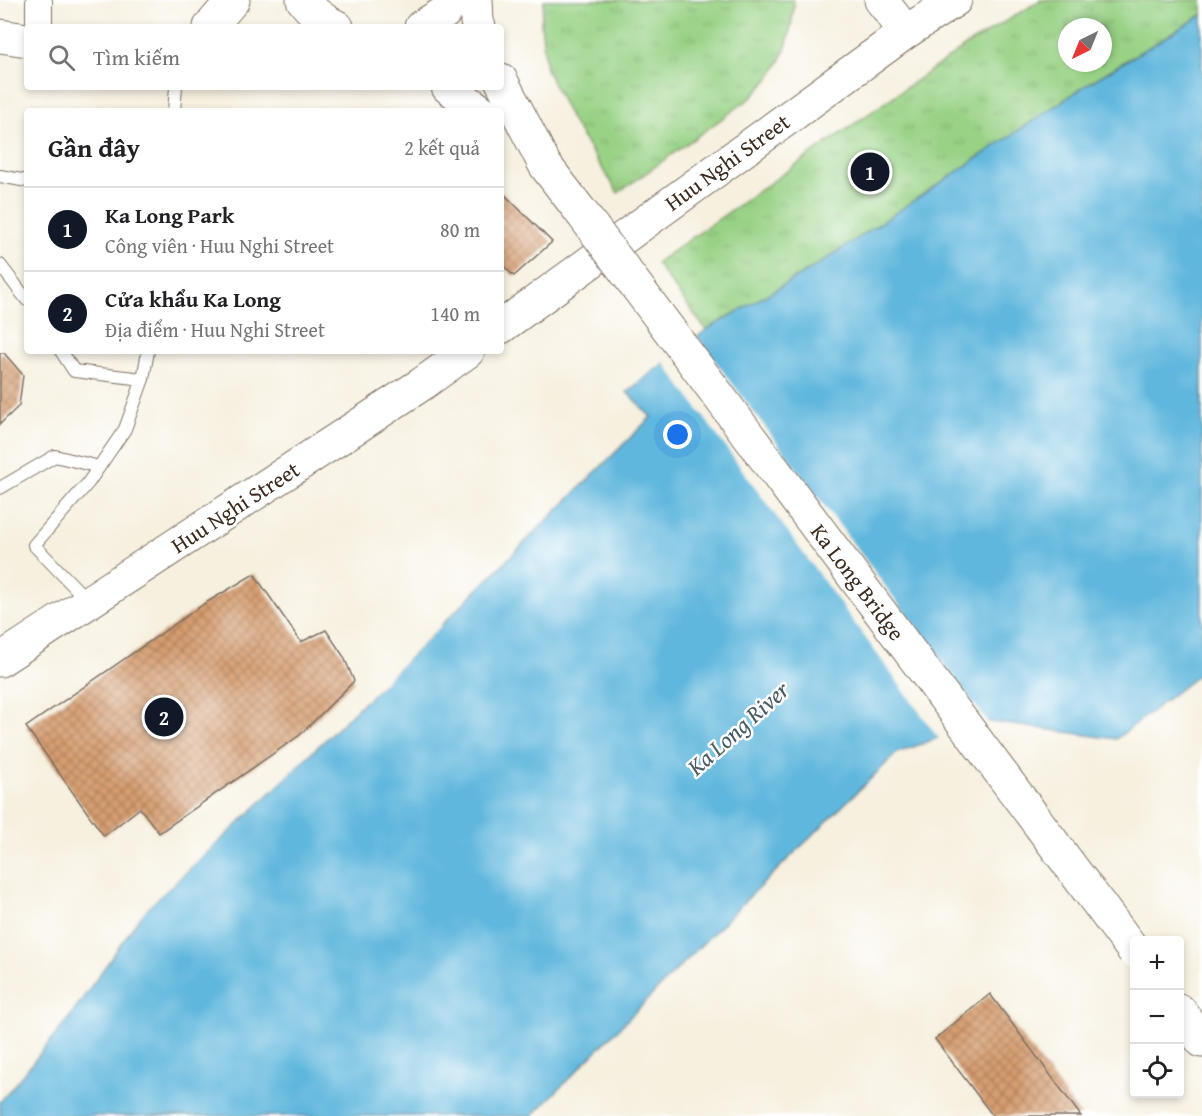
<!DOCTYPE html>
<html lang="vi">
<head>
<meta charset="utf-8">
<style>
  body { margin:0; font-family:"Gentium Book Plus",serif; background:#f6f6f6; color:#202124 }
  .controls { position:absolute; right:18px; bottom:18px; display:grid; overflow:hidden; border-radius:6px; box-shadow:0 3px 9px #0003 }
  .controls button { width:54px; height:54px; display:grid; place-items:center; padding:0; border:0; border-bottom:2px solid #e0e0e0; background:#fff; color:#202124; font:30px sans-serif }
  .compass { position:absolute; left:1058px; top:18px; width:54px; height:54px; border-radius:50%; background:#fff; box-shadow:0 3px 9px #0003; rotate:223deg }
  .you { position:absolute; left:678px; top:435px; width:21px; height:21px; margin:-15px; border:4px solid #fff; border-radius:50%; background:#1a73e8; box-shadow:0 0 0 9px #1a73e833 }
  .badge { display:grid; place-items:center; width:39px; height:39px; border-radius:50%; background:#111827; color:#fff; font-size:20px; font-weight:700 }
  .pin { position:absolute; translate:-50% -50%; border:3px solid #fff; box-shadow:0 2px 6px #0006 }
  .list { margin:0; padding:0; list-style:none }
  h2 { display:flex; justify-content:space-between; align-items:center; height:78px; margin:0; padding:0 24px; font-size:26px }
  h2 small { font-size:20px; font-weight:400; color:#757577 }
  .list li { display:grid; grid-template-columns:39px 1fr auto; gap:18px; align-items:center; box-sizing:border-box; height:84px; padding:0 24px; border-top:2px solid #e0e0e0 }
  .list b { display:block; font-size:22px; white-space:nowrap }
  .list p { margin:0; font-size:20px; white-space:nowrap; color:#757577 }
  .list em { font-size:20px; font-style:normal; color:#757577 }
  .icon { flex:none; width:33px; height:33px; fill:none; stroke:currentColor; stroke-width:2; stroke-linecap:round; stroke-linejoin:round }
  .map { position:relative; flex:none; width:1202px; height:1116px; overflow:hidden }
  .search { position:absolute; background:#fff; box-shadow:0 3px 9px #0003; left:24px; top:24px; width:480px; height:66px; display:flex; align-items:center; gap:15px; box-sizing:border-box; padding:0 21px; border-radius:6px; color:#757577; font-size:22px }
  .panel { position:absolute; background:#fff; box-shadow:0 3px 9px #0003; left:24px; top:108px; width:480px; height:246px; border-radius:6px }
  .map>svg:first-child { display:block }
  .park { fill:url(#park-tufts); stroke:#6a7e52; stroke-width:1.5; fill-rule:evenodd }
  .water { fill:#60b7dd; stroke:#4e707e; stroke-width:1.5 }
  .pier { fill:#f6f0df }
  .building { fill:url(#building-cross-hatch) }
  .lines { fill:none; stroke-linecap:round; stroke-linejoin:round }
  .lane-casing { stroke:#7c6f62; stroke-width:14 }
  .street-casing { stroke:#7c6f62; stroke-width:28 }
  .secondary-casing { stroke:#7c6f62; stroke-width:35 }
  .lane { stroke:#fff; stroke-width:12 }
  .street { stroke:#fff; stroke-width:26 }
  .secondary { stroke:#fff; stroke-width:33 }
  .secondary-bridge-casing { stroke:#7c6f62; stroke-width:35; stroke-linecap:butt }
  .secondary-bridge { stroke:#fff; stroke-width:33 }
  .labels { text-anchor:middle; dominant-baseline:central; stroke-width:5; stroke-linejoin:round; paint-order:stroke }
  .street-label { font-size:22px; fill:#3b2a1e; stroke:#fff }
  .water-label { font-size:24px; font-style:italic; fill:#485b61; stroke:#fff }
</style>
</head>
<body>
<div class="map">
<svg width="1202" height="1116" viewBox="0 0 1202 1116">
  <defs>
    <pattern id="park-tufts" width="24" height="20" patternUnits="userSpaceOnUse" patternTransform="scale(1.5)"><rect width="24" height="20" fill="#98d285"/><path d="M3 7l-1-3M5 7V3M7 7l1-3M15 17l-1-3M17 17v-4M19 17l1-3" fill="none" stroke="#84b472"/></pattern>
    <pattern id="building-cross-hatch" width="8" height="8" patternUnits="userSpaceOnUse" patternTransform="scale(1.5)"><rect width="8" height="8" fill="#d69d6f"/><path d="M0 0l8 8M0 8l8-8" fill="none" stroke="#af805b"/></pattern>
  </defs>
  <rect width="100%" height="100%" fill="#fff"/>
  <filter id="ink" filterUnits="userSpaceOnUse"><feTurbulence type="fractalNoise" baseFrequency=".0167" numOctaves="2"/><feDisplacementMap in="SourceGraphic" scale="12" xChannelSelector="R" yChannelSelector="G"/><feConvolveMatrix kernelMatrix="1 2 1 2 8 2 1 2 1" color-interpolation-filters="sRGB"/></filter>
  <filter id="wash" filterUnits="userSpaceOnUse"><feTurbulence type="fractalNoise" baseFrequency=".008" numOctaves="4" result="noise"/><feDisplacementMap in="SourceGraphic" scale="24" xChannelSelector="R" yChannelSelector="G"/><feGaussianBlur stdDeviation="1.35" result="paint"/><feColorMatrix in="noise" values="0 0 0 0 0 0 0 0 0 0 0 0 0 0 0 0 0 1.4 0 .05"/><feComposite in="paint" operator="in"/></filter>
  <g filter="url(#wash)">
    <rect width="100%" height="100%" fill="#f6f0df"/>
    <g class="park">
      <path d="M544 0H793L794 5C789 48 783 66 752 97L618 193 573 123 546 69 541 23Z"/>
      <path d="M1041 0H1202V15L1091 82 816 266 706 330 656 263 970 43ZM1067 27H1103V63H1067Z"/>
    </g>
    <path class="water" d="M1202 15V672L1116 739 984 721 897 753 740 906 532 1116H0V1102L67 1021 144 911 236 826 364 702 651 417 627 392 706 330 816 266 1091 82Z"/>
    <g class="pier">
      <path d="M695 334 990 725 984 724 940 740 662 360Z"/>
      <path d="M438 625 441 626 364 702 363 699Z"/>
      <path d="M294 766 296 768 148 907 138 919V914L142 909Z"/>
    </g>
    <g id="blocks">
      <g class="building">
        <path d="M501 191 552 242 514 276 501 264Z"/>
        <path d="M0 353H4L23 375 19 406 0 424Z"/>
        <path d="M254 574 301 642 326 630 344 657 354 681 300 735 159 833 140 808 104 836 26 727 204 604Z"/>
        <path d="M990 994 1081 1116H993L935 1039Z"/>
      </g>
    </g>
  </g>
  <g filter="url(#ink)">
    <use href="#blocks" fill-opacity="0" stroke="#7c6f62" stroke-width="1.5"/>
    <g class="lines">
      <g class="lane-casing">
        <g id="lane">
          <path d="M174 111 176 87"/>
          <path d="M0 176 27 181"/>
          <path d="M0 265 27 300"/>
          <path d="M61 351 74 371 143 379"/>
          <path d="M0 488 55 456 99 467"/>
          <path d="M88 601 34 545 88 483 125 429 143 379 148 351"/>
        </g>
      </g>
      <g class="street-casing">
        <path id="street" d="M39 27V0"/>
      </g>
      <g class="secondary-casing">
        <g id="secondary">
          <path d="M303 0C311 11 325 22 337 27"/>
          <path d="M476 0 477 22 479 27"/>
          <path d="M881 0 906 32"/>
          <path d="M210 27 233 0"/>
          <path d="M421 27 444 13 454 0"/>
          <path d="M0 36 27 40"/>
          <path d="M501 80 545 165 581 212"/>
          <path d="M448 87 481 111"/>
          <path d="M501 327 906 32 955 0"/>
          <path d="M0 660 422 384 468 351"/>
          <path d="M1180 1011 1202 1041"/>
        </g>
      </g>
      <use href="#lane" class="lane"/>
      <use href="#street" class="street"/>
      <use href="#secondary" class="secondary"/>
      <g class="secondary-bridge-casing">
        <path id="secondary-bridge" d="M581 212 1134 951"/>
      </g>
      <use href="#secondary-bridge" class="secondary-bridge"/>
    </g>
  </g>
  <g class="labels">
    <g class="street-label">
      <text transform="translate(727 162) rotate(-36)">Huu Nghi Street</text>
      <text transform="translate(235 507) rotate(-33)">Huu Nghi Street</text>
      <text transform="translate(858 582) rotate(53)">Ka Long Bridge</text>
    </g>
    <g class="water-label">
      <text transform="translate(738 728) rotate(-42)">Ka Long River</text>
    </g>
  </g>
</svg>
<div class="controls">
<button>+</button>
<button>−</button>
<button><svg class="icon" aria-label="locate" viewBox="0 0 24 24"><circle cx="12" cy="12" r="6"/><path d="M12 2v4M12 18v4M2 12h4M18 12h4"/></svg></button>
</div>
<svg class="compass" viewBox="-18 -18 36 36"><path d="M0-13l5 13h-10z" fill="#e53935"/><path d="M0 13l5-13h-10z" fill="#757577"/></svg>
<div class="you"></div>
<div class="pin badge" style="left:870px;top:172px">1</div>
<div class="pin badge" style="left:164px;top:717px">2</div>
<div class="search"><svg class="icon" aria-label="search" viewBox="0 0 24 24"><circle cx="10" cy="10" r="6"/><path d="M15 15l6 6"/></svg>Tìm kiếm</div>
<section class="panel">
<h2>Gần đây<small>2 kết quả</small></h2>
<ul class="list">
<li><span class="badge">1</span><div><b>Ka Long Park</b><p>Công viên · Huu Nghi Street</p></div><em>80 m</em></li>
<li><span class="badge">2</span><div><b>Cửa khẩu Ka Long</b><p>Địa điểm · Huu Nghi Street</p></div><em>140 m</em></li>
</ul>
</section>
</div>
</body>
</html>
